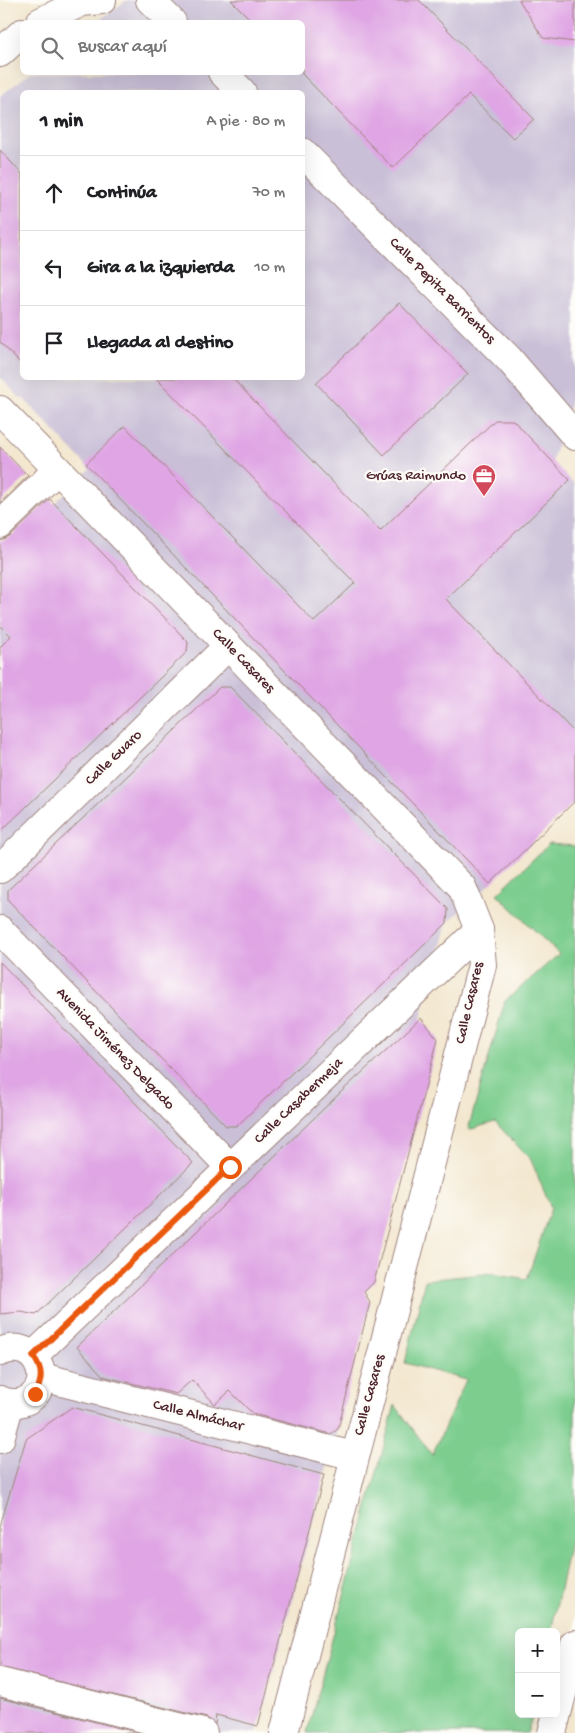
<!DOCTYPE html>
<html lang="es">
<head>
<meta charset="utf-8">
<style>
  body { margin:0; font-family:"Gochi Hand",sans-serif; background:#f2f2f2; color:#202124 }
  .controls { position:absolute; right:15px; bottom:15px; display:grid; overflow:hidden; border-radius:8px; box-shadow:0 5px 20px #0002 }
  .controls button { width:45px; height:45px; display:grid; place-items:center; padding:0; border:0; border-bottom:1px solid #e0e0e0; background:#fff; color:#202124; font:25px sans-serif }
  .stop { position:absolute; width:15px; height:15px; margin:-11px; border:4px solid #ea580c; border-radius:50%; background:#fff }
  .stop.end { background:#ea580c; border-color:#fff; box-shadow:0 1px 5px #0008 }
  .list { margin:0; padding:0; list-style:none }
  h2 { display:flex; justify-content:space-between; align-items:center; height:65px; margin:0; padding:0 20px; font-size:21px }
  h2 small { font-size:16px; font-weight:400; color:#757577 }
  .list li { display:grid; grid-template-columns:32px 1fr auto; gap:15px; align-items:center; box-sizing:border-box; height:75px; padding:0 20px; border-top:1px solid #e0e0e0 }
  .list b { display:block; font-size:19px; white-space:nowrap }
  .list em { font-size:16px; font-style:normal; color:#757577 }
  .icon { flex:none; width:28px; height:28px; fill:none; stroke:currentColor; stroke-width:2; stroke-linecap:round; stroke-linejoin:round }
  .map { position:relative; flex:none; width:575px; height:1733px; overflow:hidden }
  .search { position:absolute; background:#fff; box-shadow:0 5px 20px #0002; left:20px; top:20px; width:285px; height:55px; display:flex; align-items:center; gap:12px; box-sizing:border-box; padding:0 18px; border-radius:8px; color:#757577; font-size:19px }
  .panel { position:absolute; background:#fff; box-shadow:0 5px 20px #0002; left:20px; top:90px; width:285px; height:290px; border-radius:8px }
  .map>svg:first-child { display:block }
  .industrial { fill:#c9bfd7; fill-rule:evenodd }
  .green { fill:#7ccd8e; stroke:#63765c }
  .building { fill:#dfa5e4 }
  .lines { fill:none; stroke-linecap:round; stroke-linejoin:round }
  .minor-casing { stroke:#9e837d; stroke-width:30 }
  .motorway-casing { stroke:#9e837d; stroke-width:30 }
  .minor { stroke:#fff; stroke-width:28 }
  .motorway { stroke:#fff; stroke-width:28 }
  .route { stroke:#ea580c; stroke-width:6 }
  .labels { text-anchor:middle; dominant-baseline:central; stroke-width:4.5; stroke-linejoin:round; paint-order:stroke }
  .street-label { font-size:15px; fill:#4a1f2b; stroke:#fdfcf7 }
  .poi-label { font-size:15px; fill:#4a1f2b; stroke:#fdfcf7; text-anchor:end }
</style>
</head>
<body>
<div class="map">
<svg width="575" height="1733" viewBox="0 0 575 1733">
  <rect width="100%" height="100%" fill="#fdfcf7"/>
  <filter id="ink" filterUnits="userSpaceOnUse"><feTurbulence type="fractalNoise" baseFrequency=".02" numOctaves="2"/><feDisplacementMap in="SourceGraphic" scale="10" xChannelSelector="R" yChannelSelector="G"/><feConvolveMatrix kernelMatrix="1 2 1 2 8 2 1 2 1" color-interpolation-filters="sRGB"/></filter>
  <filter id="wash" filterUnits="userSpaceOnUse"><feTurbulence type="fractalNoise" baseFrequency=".0096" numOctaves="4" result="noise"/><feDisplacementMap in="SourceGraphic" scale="20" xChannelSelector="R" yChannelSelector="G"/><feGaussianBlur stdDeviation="1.12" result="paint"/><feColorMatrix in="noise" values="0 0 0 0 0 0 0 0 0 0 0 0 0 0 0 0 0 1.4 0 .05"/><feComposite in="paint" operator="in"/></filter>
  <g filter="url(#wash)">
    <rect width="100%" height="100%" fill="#f3e7cf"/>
    <path class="industrial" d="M127 0H575V388L552 461 575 485V801L490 884 447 923 421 1018 438 1039 374 1282 364 1292 370 1302 369 1309 257 1733H0V556L90 469 23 398 21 399 0 377V96L31 73 302 72V22H97ZM22 92H302V378H22Z"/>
    <path class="green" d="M549 844 575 846V1518L551 1632H519V1714H533L527 1733H307L395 1405 432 1455 466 1380 405 1363 425 1280 492 1273 527 1279 551 1208 531 1160 495 1122 468 1130 505 1001 559 954 497 894Z"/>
    <g id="blocks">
      <g class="building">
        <path d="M231 0H419L534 119 513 138 469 95 393 168 302 74V22H253Z"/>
        <path d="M519 0H575V42L543 38Z"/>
        <path d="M0 150 22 174V365L0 342Z"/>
        <path d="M399 303 468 374 384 455 316 383Z"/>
        <path d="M156 378H232L380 531 495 420H513L570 480 446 599 575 733V801L490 884 86 464 125 426 314 622 355 583Z"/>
        <path d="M0 447 28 476 0 503Z"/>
        <path d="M50 499 188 642 187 652 0 832V647L11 636 0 625V540H4L11 536Z"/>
        <path d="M220 687H230L448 909 447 923 237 1126H226L8 900V890Z"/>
        <path d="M0 962 193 1163 36 1315 21 1312 0 1314Z"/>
        <path d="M421 1018 438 1039 374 1282 364 1292 370 1302 338 1429 331 1434 253 1414 230 1391 215 1404 192 1380 176 1394 103 1376 77 1347 341 1092Z"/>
        <path d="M72 1407 324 1475 258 1726 216 1715 215 1724 207 1718 0 1667V1527L2 1519 26 1439Z"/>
        <path d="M0 1698 139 1733H0Z"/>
      </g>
    </g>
  </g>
  <g filter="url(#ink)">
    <use href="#blocks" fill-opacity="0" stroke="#9e837d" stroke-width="1"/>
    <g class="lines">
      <g class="minor-casing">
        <g id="minor">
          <path d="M150 0 172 22"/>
          <path d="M40 22 82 2 102 0"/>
          <path d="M0 53 22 33"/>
          <path d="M222 72 242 92"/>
          <path d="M302 152 509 359 575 436"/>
          <path d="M0 410 462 887 479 930 482 965 284 1733"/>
          <path d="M0 525 57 470"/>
          <path d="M0 869 228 646"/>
          <path d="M0 930 230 1167"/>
          <path d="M0 1352C37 1335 59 1388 23 1402 15 1404 7 1403 0 1400"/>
          <path d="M33 1356 479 930"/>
          <path d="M42 1377 354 1456"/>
          <path d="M0 1439 10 1403"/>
          <path d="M0 1682 203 1733"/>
        </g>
      </g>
      <g class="motorway-casing">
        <path id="motorway" d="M552 1733 575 1644"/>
      </g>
      <use href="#minor" class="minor"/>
      <use href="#motorway" class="motorway"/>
    </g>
  </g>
  <g class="lines" filter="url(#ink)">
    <path class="route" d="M35 1394C43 1380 43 1369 33 1356L230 1167"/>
  </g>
  <defs>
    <g id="office-pin" transform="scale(1.25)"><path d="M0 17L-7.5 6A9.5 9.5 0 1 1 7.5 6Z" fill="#d1495b" stroke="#fdfcf7"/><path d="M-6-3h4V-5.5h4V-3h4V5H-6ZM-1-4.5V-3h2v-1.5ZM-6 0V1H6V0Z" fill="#fff"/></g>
  </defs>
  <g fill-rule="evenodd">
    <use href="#office-pin" x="484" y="476"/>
  </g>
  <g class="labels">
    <g class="street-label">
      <text transform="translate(442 291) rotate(45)">Calle Pepita Barrientos</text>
      <text transform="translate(243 661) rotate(46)">Calle Casares</text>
      <text transform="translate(114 758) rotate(-44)">Calle Guaro</text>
      <text transform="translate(470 1003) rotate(-77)">Calle Casares</text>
      <text transform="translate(115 1049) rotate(46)">Avenida Jiménez Delgado</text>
      <text transform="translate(299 1101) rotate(-44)">Calle Casabermeja</text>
      <text transform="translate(370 1395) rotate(-75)">Calle Casares</text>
      <text transform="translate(198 1416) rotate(14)">Calle Almáchar</text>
    </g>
    <g class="poi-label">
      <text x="466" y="476">Grúas Raimundo</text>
    </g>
  </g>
</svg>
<div class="controls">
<button>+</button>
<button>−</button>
</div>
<div class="stop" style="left:230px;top:1167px"></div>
<div class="stop end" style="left:35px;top:1394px"></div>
<div class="search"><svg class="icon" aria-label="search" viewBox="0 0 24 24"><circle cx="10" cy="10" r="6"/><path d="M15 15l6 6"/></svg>Buscar aquí</div>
<section class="panel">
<h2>1 min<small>A pie · 80 m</small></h2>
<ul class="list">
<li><svg class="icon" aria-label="ahead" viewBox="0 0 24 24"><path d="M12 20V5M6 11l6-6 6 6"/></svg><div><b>Continúa</b></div><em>70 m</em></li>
<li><svg class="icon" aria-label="left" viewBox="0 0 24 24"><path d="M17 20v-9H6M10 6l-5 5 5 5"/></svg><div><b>Gira a la izquierda</b></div><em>10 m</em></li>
<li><svg class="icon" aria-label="arrive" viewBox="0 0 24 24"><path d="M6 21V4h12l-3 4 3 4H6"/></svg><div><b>Llegada al destino</b></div></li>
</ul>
</section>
</div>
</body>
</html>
